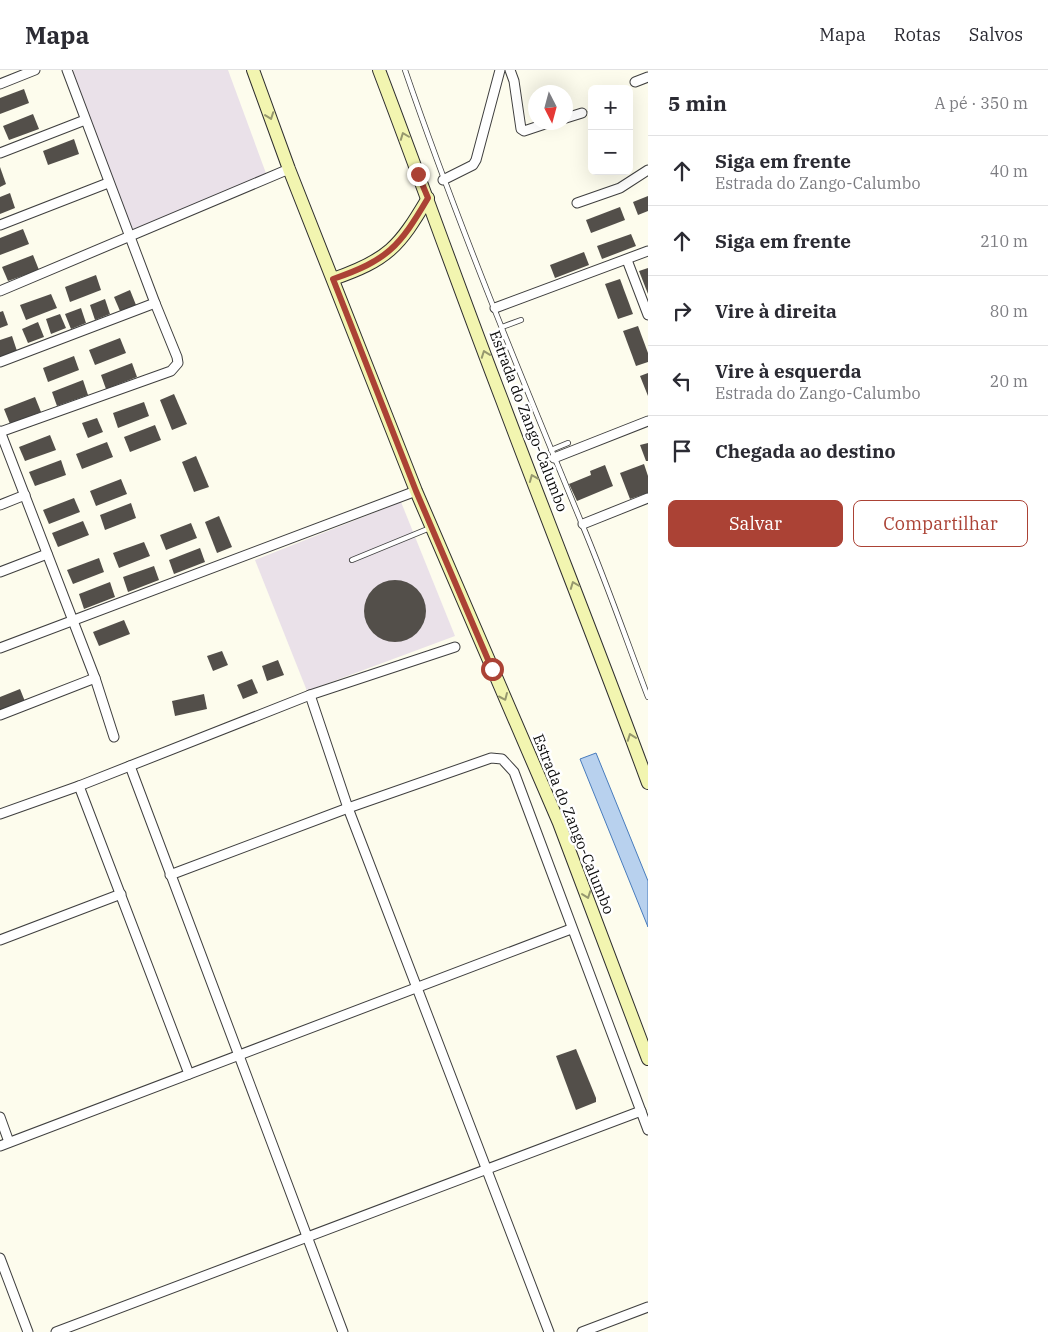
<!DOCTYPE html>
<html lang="pt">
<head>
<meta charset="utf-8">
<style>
  body { margin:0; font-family:"IBM Plex Serif",serif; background:#f7f7f7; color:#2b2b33 }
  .controls { position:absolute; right:15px; top:15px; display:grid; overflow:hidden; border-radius:8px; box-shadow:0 5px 20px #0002 }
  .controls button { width:45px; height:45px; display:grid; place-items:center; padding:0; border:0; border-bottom:1px solid #e1e1e2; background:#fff; color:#2b2b33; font:25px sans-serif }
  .compass { position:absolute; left:528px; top:15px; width:45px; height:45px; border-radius:50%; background:#fff; box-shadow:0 5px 20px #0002; rotate:174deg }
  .stop { position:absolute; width:15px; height:15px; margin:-11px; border:4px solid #ab4235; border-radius:50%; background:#fff }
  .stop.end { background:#ab4235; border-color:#fff; box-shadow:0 1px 5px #0008 }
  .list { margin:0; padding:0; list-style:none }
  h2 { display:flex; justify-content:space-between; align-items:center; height:65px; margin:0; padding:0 20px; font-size:21px }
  h2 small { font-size:16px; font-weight:400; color:#7c7c81 }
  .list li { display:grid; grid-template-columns:32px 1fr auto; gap:15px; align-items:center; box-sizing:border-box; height:70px; padding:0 20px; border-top:1px solid #e1e1e2 }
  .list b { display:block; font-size:19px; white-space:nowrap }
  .list p { margin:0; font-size:16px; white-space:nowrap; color:#7c7c81 }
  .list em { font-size:16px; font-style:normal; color:#7c7c81 }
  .actions { display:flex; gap:10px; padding:15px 20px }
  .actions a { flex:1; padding:11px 0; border:1px solid #ab4235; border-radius:8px; text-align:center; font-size:18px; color:#ab4235 }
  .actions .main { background:#ab4235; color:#fff }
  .icon { flex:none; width:28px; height:28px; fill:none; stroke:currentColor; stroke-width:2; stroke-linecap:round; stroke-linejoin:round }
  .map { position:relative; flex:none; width:648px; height:1262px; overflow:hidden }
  header { display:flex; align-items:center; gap:30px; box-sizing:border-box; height:70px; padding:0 25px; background:#fff; border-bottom:1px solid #e1e1e2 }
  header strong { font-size:24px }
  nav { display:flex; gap:28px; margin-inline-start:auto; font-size:18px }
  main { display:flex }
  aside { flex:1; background:#fff }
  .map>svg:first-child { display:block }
  .industrial { fill:#eae1e9 }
  .water { fill:#b8d1ee; stroke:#487bbc }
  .building { fill:#534f4a }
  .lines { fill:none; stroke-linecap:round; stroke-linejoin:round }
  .service-casing { stroke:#3f3f3f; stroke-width:6 }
  .minor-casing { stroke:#3f3f3f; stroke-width:11 }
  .secondary-casing { stroke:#2e2e2e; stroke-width:14 }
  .service { stroke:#fff; stroke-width:4.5 }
  .minor { stroke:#fff; stroke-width:9 }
  .secondary { stroke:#f2f5b0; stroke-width:12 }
  .oneway { stroke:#96986e }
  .route { stroke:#ab4235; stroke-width:6 }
  .labels { text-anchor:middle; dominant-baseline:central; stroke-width:5; stroke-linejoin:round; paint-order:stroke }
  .street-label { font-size:15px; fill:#0c0c0c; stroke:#fff }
</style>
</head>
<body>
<header>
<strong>Mapa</strong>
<nav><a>Mapa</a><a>Rotas</a><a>Salvos</a></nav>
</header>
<main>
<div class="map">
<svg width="648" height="1262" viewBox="0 0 648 1262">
  <rect width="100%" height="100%" fill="#fdfced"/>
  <g class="industrial">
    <path d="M75 0H228L267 106 134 163 72 1Z"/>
    <path d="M401 432 455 566 307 621 255 490Z"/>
  </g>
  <path class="water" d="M596 683 648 811V857L580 689Z"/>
  <g class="building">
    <path d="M24 19 29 33 0 44V28Z"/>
    <path d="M33 44 39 59 9 70 3 56Z"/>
    <path d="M74 69 79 84 48 95 43 81Z"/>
    <path d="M0 97 6 114 0 117Z"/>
    <path d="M10 123 15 138 0 144V127Z"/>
    <path d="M648 126V141L638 145 633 132Z"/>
    <path d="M620 137 625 150 591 163 586 150Z"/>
    <path d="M23 159 29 174 0 185V168Z"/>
    <path d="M631 164 636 176 602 189 597 176Z"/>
    <path d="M584 182 589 195 555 208 550 195Z"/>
    <path d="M33 185 39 200 8 211 2 197Z"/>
    <path d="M648 198V224L639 201Z"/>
    <path d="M96 205 101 220 70 232 65 217Z"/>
    <path d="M620 209 633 244 618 249 605 214Z"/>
    <path d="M130 220 136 235 120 241 114 227Z"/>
    <path d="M51 224 57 238 26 250 20 235Z"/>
    <path d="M105 229 110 244 95 250 90 235Z"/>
    <path d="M81 238 86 253 71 259 65 244Z"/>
    <path d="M3 241 8 255 0 258V242Z"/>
    <path d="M60 244 66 258 51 264 46 249Z"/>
    <path d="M38 252 44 267 28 273 22 259Z"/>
    <path d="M638 256 648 283V292L636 296 623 261Z"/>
    <path d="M12 266 17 281 0 287V270Z"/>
    <path d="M120 268 126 283 95 295 89 280Z"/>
    <path d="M74 286 79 300 48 312 43 298Z"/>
    <path d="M132 293 137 307 106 319 101 305Z"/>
    <path d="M648 303V326L640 306Z"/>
    <path d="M83 310 88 325 57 336 52 322Z"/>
    <path d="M174 324 187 354 172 360 160 330Z"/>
    <path d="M35 327 41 342 10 354 4 339Z"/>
    <path d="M144 332 149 346 118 358 113 343Z"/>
    <path d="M97 348 103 362 88 368 82 353Z"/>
    <path d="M155 355 161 370 130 382 124 367Z"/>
    <path d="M50 365 56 380 25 391 19 377Z"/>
    <path d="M107 372 113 387 82 399 76 384Z"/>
    <path d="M648 373V391H646L640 375Z"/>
    <path d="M196 386 209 417 194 422 182 392Z"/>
    <path d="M61 390 66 405 35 416 29 402Z"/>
    <path d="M644 394 648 406V423L630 429 620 403Z"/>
    <path d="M605 395 613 416 577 431 569 414 591 405 590 401Z"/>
    <path d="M121 409 127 424 96 436 90 421Z"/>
    <path d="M74 428 80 442 49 454 43 440Z"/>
    <path d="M131 433 136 448 105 460 100 445Z"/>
    <path d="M219 446 232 477 217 483 205 452Z"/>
    <path d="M83 451 89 465 58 477 52 463Z"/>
    <path d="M191 453 197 468 166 480 160 465Z"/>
    <path d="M144 472 150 486 119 498 113 483Z"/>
    <path d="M200 478 205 492 174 504 169 490Z"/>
    <path d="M99 488 104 502 73 514 67 500Z"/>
    <path d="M154 496 159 510 128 522 123 507Z"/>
    <circle cx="395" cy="541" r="31"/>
    <path d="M110 512 115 527 84 539 79 524Z"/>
    <path d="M124 550 130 564 99 576 93 562Z"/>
    <path d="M222 581 228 595 213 601 207 586Z"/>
    <path d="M278 590 284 605 267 611 262 596Z"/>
    <path d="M252 609 258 623 243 629 237 615Z"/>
    <path d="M20 619 26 634 0 644V627Z"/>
    <path d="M204 624 207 639 175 646 172 631Z"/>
    <path d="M576 979 596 1028V1032L576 1040 556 986Z"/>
  </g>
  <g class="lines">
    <g class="service-casing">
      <g id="service">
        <path d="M405 0C458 154 520 304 582 454 606 511 626 569 648 627"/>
        <path d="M502 257 521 250"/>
        <path d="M551 380 568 373"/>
        <path d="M352 490 430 458"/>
      </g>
    </g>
    <g class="minor-casing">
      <g id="minor">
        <path d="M510 0 514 11 521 59 524 61 551 52"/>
        <path d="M635 12 648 7"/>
        <path d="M0 14 35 0"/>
        <path d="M566 48 582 43"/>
        <path d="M0 83 85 50"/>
        <path d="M443 110 473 95 476 90 500 0"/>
        <path d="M577 133 620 118 648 100"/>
        <path d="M0 155 108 113"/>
        <path d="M627 190 648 245"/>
        <path d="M0 221 289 99"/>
        <path d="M495 238 648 181"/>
        <path d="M0 292 155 233 67 0"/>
        <path d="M0 361 95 608 114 667"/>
        <path d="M0 362 171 301 178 293 177 287 155 233"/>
        <path d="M554 388 648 351"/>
        <path d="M0 435 25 425"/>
        <path d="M583 454 648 428"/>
        <path d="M0 502 47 484"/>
        <path d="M0 578 416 421"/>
        <path d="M310 625 348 738 549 1262"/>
        <path d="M0 645 95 608"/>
        <path d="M130 696 343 1262"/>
        <path d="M79 716 189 1004"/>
        <path d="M0 744 79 716 310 625 455 577"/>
        <path d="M170 805 348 738 491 688 502 689 514 702 648 1060"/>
        <path d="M0 870 121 824"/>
        <path d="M0 1047 9 1072"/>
        <path d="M0 1076 571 859"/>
        <path d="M0 1188 28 1262"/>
        <path d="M56 1262 641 1041"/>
        <path d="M582 1262 648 1237"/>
      </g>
    </g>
    <g class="secondary-casing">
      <g id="secondary">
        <path d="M253 0 289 99 416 421 559 753 648 989"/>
        <path d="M379 0C421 110 460 221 502 330 550 458 601 585 648 713"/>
        <path d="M333 209C388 190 399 177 428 128"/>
      </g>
    </g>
    <use href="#service" class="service"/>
    <use href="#minor" class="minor"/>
    <use href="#secondary" class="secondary"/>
  </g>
  <defs><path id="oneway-chevron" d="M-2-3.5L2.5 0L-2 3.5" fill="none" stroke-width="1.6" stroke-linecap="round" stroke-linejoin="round" transform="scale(1.25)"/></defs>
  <g class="oneway">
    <use href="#oneway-chevron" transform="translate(270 46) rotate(70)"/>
    <use href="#oneway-chevron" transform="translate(404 66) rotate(-111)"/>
    <use href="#oneway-chevron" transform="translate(485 284) rotate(-110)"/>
    <use href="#oneway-chevron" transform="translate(533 408) rotate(-112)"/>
    <use href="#oneway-chevron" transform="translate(574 515) rotate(-111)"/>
    <use href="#oneway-chevron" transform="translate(504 627) rotate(66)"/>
    <use href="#oneway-chevron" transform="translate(631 667) rotate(-110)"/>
    <use href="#oneway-chevron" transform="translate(587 825) rotate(70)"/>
  </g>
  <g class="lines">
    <path class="route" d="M418 104 428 128C399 177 388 190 333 209L416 421 492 599"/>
  </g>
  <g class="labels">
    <g class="street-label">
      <text transform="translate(529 351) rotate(69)">Estrada do Zango-Calumbo</text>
      <text transform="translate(574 754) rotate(68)">Estrada do Zango-Calumbo</text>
    </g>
  </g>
</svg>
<div class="controls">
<button>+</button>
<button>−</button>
</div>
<svg class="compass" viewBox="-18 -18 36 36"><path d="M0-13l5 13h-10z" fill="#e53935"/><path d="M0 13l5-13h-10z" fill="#7c7c81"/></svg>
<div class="stop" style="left:492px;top:599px"></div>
<div class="stop end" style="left:418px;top:104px"></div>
</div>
<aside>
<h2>5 min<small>A pé · 350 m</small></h2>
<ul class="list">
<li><svg class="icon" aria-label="ahead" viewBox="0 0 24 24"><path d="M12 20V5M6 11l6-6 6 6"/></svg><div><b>Siga em frente</b><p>Estrada do Zango-Calumbo</p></div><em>40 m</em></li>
<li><svg class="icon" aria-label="ahead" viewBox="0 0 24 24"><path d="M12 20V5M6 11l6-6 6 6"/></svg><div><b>Siga em frente</b></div><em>210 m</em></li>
<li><svg class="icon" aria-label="right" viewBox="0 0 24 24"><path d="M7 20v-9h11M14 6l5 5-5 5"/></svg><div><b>Vire à direita</b></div><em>80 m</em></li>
<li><svg class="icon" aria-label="left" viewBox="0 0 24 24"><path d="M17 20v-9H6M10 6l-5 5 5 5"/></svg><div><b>Vire à esquerda</b><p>Estrada do Zango-Calumbo</p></div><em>20 m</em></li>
<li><svg class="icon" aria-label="arrive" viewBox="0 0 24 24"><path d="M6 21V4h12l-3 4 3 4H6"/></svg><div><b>Chegada ao destino</b></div></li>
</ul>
<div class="actions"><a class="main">Salvar</a><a>Compartilhar</a></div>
</aside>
</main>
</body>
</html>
